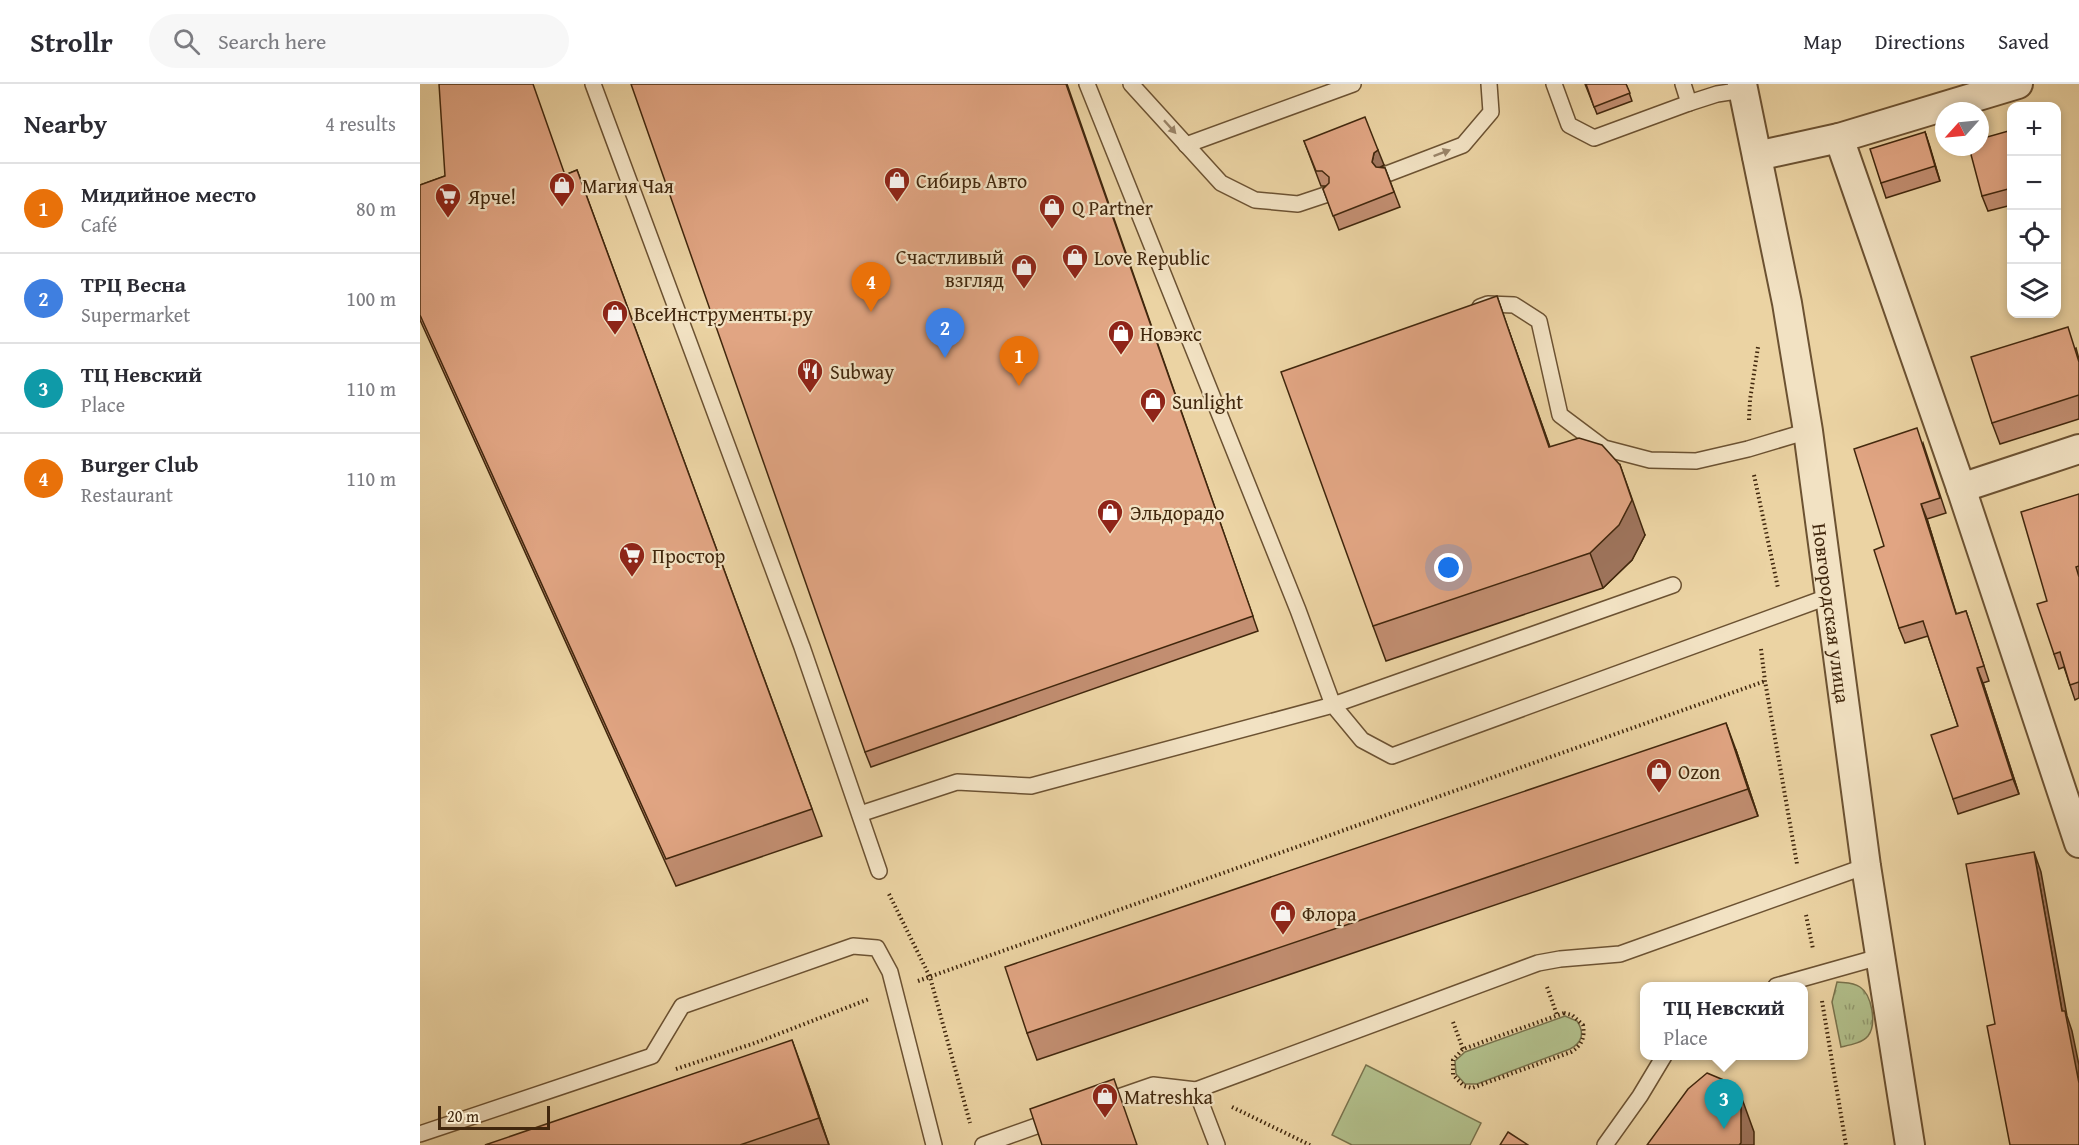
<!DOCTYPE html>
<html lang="en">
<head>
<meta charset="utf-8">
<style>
  body { margin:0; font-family:"Gentium Book Plus",serif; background:#f7f7f7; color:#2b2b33 }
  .controls { position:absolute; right:18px; top:18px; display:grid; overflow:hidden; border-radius:12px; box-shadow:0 3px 9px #0003 }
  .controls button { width:54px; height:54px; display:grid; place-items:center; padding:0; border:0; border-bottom:2px solid #e1e1e2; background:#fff; color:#2b2b33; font:30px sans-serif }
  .compass { position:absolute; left:1515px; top:18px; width:54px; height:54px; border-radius:50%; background:#fff; box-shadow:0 3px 9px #0003; rotate:243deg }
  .scale { position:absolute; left:18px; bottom:15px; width:112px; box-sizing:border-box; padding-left:6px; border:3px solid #41270d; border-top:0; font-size:16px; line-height:21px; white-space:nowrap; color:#41270d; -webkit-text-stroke:4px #f2e2c3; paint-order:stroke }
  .you { position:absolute; left:1029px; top:484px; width:21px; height:21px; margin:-15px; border:4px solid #fff; border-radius:50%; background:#1a73e8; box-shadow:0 0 0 9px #1a73e833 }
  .badge { display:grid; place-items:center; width:39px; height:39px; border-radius:50%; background:#111827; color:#fff; font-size:20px; font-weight:700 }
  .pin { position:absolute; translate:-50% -50px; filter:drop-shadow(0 2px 3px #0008) }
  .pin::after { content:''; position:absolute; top:32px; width:21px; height:18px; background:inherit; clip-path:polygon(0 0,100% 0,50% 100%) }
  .popup { position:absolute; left:1220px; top:898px; width:168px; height:78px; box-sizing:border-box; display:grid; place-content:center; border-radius:12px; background:#fff; filter:drop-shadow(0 2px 4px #0005); font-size:20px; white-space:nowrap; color:#7c7c81 }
  .popup b { font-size:22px; color:#2b2b33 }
  .popup::after { content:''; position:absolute; left:50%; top:100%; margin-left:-12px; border:12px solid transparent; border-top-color:#fff }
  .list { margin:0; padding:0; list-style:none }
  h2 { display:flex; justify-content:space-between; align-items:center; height:78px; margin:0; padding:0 24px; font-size:26px }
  h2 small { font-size:20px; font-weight:400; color:#7c7c81 }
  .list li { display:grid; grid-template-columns:39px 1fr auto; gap:18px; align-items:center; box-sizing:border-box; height:90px; padding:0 24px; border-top:2px solid #e1e1e2 }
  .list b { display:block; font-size:22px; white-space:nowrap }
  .list p { margin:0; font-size:20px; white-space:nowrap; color:#7c7c81 }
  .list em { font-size:20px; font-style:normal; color:#7c7c81 }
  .icon { flex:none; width:33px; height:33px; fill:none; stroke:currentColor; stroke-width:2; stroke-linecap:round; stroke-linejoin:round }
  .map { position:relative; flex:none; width:1659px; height:1061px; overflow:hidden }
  header { display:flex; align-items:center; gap:36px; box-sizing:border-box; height:84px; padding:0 30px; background:#fff; border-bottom:2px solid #e1e1e2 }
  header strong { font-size:28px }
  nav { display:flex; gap:33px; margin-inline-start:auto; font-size:21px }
  .search { width:420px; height:54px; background:#f7f7f7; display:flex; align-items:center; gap:15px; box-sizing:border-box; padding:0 21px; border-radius:33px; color:#7c7c81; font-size:22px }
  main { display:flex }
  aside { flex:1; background:#fff }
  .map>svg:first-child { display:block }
  .grass { fill:url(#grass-tufts); stroke:#79724c; stroke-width:1.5 }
  .park { fill:#b1be8a; stroke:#79724c; stroke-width:1.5 }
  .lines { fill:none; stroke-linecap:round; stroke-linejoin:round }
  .service-casing { stroke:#6c5232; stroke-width:18 }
  .minor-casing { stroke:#6c5232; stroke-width:32 }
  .path { stroke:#41270d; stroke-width:4; stroke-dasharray:1.5 3; stroke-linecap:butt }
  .service { stroke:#f2e2c3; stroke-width:15 }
  .minor { stroke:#f2e2c3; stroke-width:28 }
  .wall { fill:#c28e71; stroke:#41270d; stroke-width:1.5 }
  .shaded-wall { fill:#9e745c; stroke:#41270d; stroke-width:1.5 }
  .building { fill:#e1a583; stroke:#41270d; stroke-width:1.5 }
  .oneway { fill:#9a8468 }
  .labels { text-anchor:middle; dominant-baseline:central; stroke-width:4.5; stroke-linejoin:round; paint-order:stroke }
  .poi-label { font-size:20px; fill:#41270d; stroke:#f2e2c3; text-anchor:start }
  .street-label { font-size:20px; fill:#41270d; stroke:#f2e2c3 }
</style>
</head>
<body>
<header>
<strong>Strollr</strong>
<div class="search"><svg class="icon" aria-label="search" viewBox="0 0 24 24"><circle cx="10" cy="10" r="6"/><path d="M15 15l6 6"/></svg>Search here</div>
<nav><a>Map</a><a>Directions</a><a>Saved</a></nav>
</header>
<main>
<aside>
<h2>Nearby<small>4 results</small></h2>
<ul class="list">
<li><span class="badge" style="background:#e8710a">1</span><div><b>Мидийное место</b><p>Café</p></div><em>80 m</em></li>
<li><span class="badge" style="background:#3f7fe0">2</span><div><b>ТРЦ Весна</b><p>Supermarket</p></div><em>100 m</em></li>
<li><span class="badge" style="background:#0f9aa8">3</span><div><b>ТЦ Невский</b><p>Place</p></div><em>110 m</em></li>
<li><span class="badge" style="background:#e8710a">4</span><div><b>Burger Club</b><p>Restaurant</p></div><em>110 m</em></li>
</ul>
</aside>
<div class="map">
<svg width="1659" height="1061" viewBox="0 0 1659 1061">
  <defs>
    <pattern id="grass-tufts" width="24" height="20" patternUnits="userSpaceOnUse" patternTransform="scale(1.5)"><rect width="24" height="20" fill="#b1be8a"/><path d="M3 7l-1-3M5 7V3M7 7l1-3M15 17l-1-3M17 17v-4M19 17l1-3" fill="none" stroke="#929a6f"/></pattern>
  </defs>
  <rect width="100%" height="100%" fill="#ebd3a3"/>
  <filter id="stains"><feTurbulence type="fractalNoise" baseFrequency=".00333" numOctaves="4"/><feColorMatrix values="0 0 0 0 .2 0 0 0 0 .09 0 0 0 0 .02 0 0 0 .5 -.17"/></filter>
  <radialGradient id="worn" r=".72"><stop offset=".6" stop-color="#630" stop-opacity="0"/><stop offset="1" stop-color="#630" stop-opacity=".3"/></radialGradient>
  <path class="grass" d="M1417 898C1425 899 1433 898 1440 903 1452 911 1457 940 1448 952 1442 959 1430 961 1421 963L1412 918Z"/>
  <g class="park">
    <path d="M1145 932 1157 937C1165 949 1162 959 1150 965L1057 1000H1045L1036 990 1035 977 1045 968Z"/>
    <path d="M946 981 1061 1039 1050 1061H932L912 1051Z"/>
  </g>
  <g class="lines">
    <g class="service-casing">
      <g id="service">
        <path d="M173 0 382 563 459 787"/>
        <path d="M667 0 878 526 913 621 1253 501"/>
        <path d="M711 0 801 99 835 116 878 120 905 111"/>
        <path d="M1134 0 1149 41 1174 54 1269 19"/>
        <path d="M1263 0 1269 19 1297 10 1323 6"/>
        <path d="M766 61 933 0"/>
        <path d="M967 90 1043 61 1071 28 1069 0"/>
        <path d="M1060 223 1068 220 1094 221 1119 237 1140 331 1184 364 1230 376 1276 377 1328 365 1388 347"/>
        <path d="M440 730 537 698 611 702 913 621 942 656 972 672 1410 512"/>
        <path d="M1356 902 1459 873"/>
        <path d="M681 1019 733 1001 776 1006"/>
        <path d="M0 1050 232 972 262 922 433 862 457 864 470 888 514 1061"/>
        <path d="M563 1061 636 1035"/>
        <path d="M797 1061 776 1006 1118 879 1140 875 1200 870 1446 782"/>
        <path d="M1185 1061 1220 1012 1244 972"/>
      </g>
    </g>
    <g class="minor-casing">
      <g id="minor">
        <path id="s1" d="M1322 0 1367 219 1388 347 1446 782 1490 1061"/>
        <path d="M1419 54 1541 404 1659 759"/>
        <path d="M1337 72 1419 54 1598 0"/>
        <path d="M1541 404 1659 365"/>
      </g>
    </g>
    <g class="path">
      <path d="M1329 336 1330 316 1338 263"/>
      <path d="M1334 391 1358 504"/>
      <path d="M1341 565 1345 597 1377 780"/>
      <path d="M469 810 510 893 550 1039"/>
      <path d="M1386 831 1393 865"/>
      <path d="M498 897 1345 597"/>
      <path d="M1127 903 1137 931"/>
      <path d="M1402 917 1426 1061"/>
      <path d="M1144 929 1152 931 1163 941C1165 954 1162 961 1151 968L1052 1004 1044 1002 1033 991V976L1043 965Z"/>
      <path d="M1033 938 1043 965"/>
      <path d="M256 985 335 959 449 915"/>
      <path d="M812 1023 890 1061"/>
    </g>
    <use href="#service" class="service"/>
    <use href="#minor" class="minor"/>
  </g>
  <g class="wall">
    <path d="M647 0 838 547 451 683 445 668Z"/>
    <path d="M1165 0H1206L1212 17 1177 30Z"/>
    <path d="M1592 46V121L1568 127 1562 112Z"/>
    <path d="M1505 48 1520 97 1466 114 1461 99Z"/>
    <path d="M884 57 964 81 960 84H965L980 123 919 146 903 105 906 102H901Z"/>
    <path d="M157 86 402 752 256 802 0 236V101L25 92 145 91Z"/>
    <path d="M1089 247 1130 363 1225 451 1212 476 1183 504 966 577 953 542Z"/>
    <path d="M1656 264 1659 275V335L1580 360 1572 339Z"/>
    <path d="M1503 359 1526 429 1507 435 1536 530 1546 527 1551 542 1569 597 1563 599 1599 710 1538 730 1533 715 1538 642 1508 552 1485 559 1479 544 1464 462Z"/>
    <path d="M1659 410V614L1655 616 1644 583 1639 585 1634 570 1627 517Z"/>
    <path d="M1316 666 1338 732 617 976 607 949Z"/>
    <path d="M388 1000 409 1061H65Z"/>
  </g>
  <g class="shaded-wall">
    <path d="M1505 48 1510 63 1520 97 1515 82Z"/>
    <path d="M958 66 964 81 959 84 958 93 952 78 954 69Z"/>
    <path d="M1077 212 1089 247 1142 398 1129 363Z"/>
    <path d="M1200 381 1225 451 1212 476 1183 504 1170 469Z"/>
    <path d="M1501 420 1507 435 1541 545 1536 530Z"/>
    <path d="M1557 584 1563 599 1599 710 1593 695Z"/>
    <path d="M1306 639 1316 666 1338 732 1328 705Z"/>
    <path d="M1614 768 1621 788 1647 932 1652 947 1659 981V999L1642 927Z"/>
    <path d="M372 956 388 1000 409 1061 399 1034Z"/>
    <path d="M1321 1012 1334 1048V1061H1319Z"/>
  </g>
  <g class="building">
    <path d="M19 0H113L145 91 157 86 392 725 246 775 0 231V101L25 92Z"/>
    <path d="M211 0H646L833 532 445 668Z"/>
    <path d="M1166 0H1206L1210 9 1174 23Z"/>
    <path d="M945 33 958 66 954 69 952 78 956 83 965 84 974 108 913 132 903 105 909 99V93L902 87H896L884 57Z"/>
    <path d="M1592 46V104L1562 112 1549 63H1560V55Z"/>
    <path d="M1505 48 1515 82 1461 99 1450 65Z"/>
    <path d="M1077 212 1129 363 1159 354 1182 361 1200 381 1212 416 1199 441 1170 469 953 542 861 288Z"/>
    <path d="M1648 243 1659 278V311L1572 339 1551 273Z"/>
    <path d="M1497 344 1520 414 1501 420 1536 530 1546 527 1564 582 1557 584 1593 695 1533 715 1511 651 1538 642 1503 537 1479 544 1454 466 1464 462 1434 365Z"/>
    <path d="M1659 410V482L1656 483 1659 493V598L1650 601 1640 568 1634 570 1617 520 1627 517 1601 428Z"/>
    <path d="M1306 639 1328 705 607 949 585 883Z"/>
    <path d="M1614 768 1642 927H1645L1659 999V1061H1590L1567 942 1575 940 1546 780Z"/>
    <path d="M372 956 399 1034 320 1061H65Z"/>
    <path d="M1287 989 1306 997 1321 1012V1059L1319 1061H1227L1268 1005Z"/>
    <path d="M694 995 717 1061H622L610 1025Z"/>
    <path d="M1088 1048 1108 1061H1080Z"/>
  </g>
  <defs><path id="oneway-solid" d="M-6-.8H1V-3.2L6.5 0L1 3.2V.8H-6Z" transform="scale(1.5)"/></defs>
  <g class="oneway">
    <use href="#oneway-solid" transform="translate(750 43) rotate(48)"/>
    <use href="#oneway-solid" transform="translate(1022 69) rotate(-21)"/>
  </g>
  <defs>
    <g id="shop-pin" transform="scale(1.35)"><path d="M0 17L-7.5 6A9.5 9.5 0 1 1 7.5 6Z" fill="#8f2418" stroke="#f2e2c3"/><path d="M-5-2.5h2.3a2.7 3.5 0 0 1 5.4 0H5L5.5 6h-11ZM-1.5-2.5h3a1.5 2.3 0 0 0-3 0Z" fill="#fff"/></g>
    <g id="supermarket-pin" transform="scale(1.35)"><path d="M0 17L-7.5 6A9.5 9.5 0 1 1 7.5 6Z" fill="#8f2418" stroke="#f2e2c3"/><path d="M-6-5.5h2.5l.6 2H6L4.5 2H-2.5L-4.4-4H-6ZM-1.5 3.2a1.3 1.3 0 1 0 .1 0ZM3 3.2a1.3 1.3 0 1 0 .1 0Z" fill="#fff"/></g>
    <g id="restaurant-pin" transform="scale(1.35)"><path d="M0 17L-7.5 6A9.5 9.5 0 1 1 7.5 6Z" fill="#8f2418" stroke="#f2e2c3"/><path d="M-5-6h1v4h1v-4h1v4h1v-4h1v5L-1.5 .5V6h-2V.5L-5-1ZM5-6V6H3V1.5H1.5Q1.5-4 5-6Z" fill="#fff"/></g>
  </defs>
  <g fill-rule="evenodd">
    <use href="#shop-pin" x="477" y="96"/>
    <use href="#shop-pin" x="142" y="101"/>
    <use href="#supermarket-pin" x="28" y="112"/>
    <use href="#shop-pin" x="632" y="123"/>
    <use href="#shop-pin" x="655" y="173"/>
    <use href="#shop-pin" x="604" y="183"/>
    <use href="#shop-pin" x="195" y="229"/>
    <use href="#shop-pin" x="701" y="249"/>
    <use href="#restaurant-pin" x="390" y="287"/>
    <use href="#shop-pin" x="733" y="317"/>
    <use href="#shop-pin" x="690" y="428"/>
    <use href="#supermarket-pin" x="212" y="471"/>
    <use href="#shop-pin" x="1239" y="687"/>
    <use href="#shop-pin" x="863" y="829"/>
    <use href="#shop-pin" x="685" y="1012"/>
  </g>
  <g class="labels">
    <g class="poi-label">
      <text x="496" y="96">Сибирь Авто</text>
      <text x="162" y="101">Магия Чая</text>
      <text x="48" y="112">Ярче!</text>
      <text x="652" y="123">Q Partner</text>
      <text x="584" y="172" text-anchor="end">Счастливый<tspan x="584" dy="23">взгляд</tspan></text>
      <text x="674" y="173">Love Republic</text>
      <text x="214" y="229">ВсеИнструменты.ру</text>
      <text x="720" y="249">Новэкс</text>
      <text x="410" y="287">Subway</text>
      <text x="752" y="317">Sunlight</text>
      <text x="710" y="428">Эльдорадо</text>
      <text x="232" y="471">Простор</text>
      <text x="1258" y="687">Ozon</text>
      <text x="882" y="829">Флора</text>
      <text x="704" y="1012">Matreshka</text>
    </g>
    <g class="street-label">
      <text stroke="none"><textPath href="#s1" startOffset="537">Новгородская улица</textPath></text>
    </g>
  </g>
  <rect width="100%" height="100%" filter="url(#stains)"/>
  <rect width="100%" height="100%" fill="url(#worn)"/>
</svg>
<div class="controls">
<button>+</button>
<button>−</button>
<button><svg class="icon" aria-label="locate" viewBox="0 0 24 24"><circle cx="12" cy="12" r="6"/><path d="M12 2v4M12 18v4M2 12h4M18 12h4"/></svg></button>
<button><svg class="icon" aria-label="layers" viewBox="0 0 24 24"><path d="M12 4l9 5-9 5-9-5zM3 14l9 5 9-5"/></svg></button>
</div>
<svg class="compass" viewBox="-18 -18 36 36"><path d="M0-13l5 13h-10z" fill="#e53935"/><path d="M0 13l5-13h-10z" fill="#7c7c81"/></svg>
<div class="scale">20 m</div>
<div class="you"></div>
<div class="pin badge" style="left:599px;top:302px;background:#e8710a">1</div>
<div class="pin badge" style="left:525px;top:274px;background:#3f7fe0">2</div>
<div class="pin badge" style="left:1304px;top:1045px;background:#0f9aa8">3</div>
<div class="popup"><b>ТЦ Невский</b>Place</div>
<div class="pin badge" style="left:451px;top:228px;background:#e8710a">4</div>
</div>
</main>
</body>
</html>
